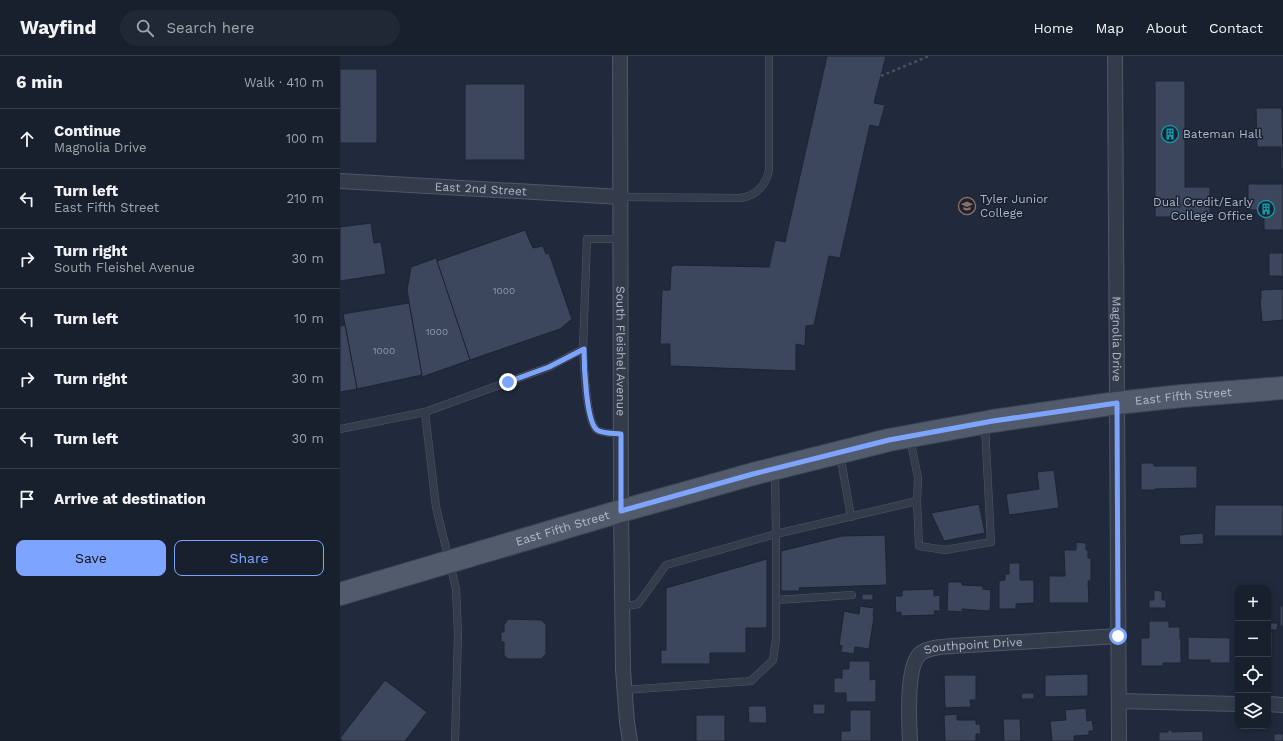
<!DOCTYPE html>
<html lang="en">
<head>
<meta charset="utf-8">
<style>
  body { margin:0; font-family:"Work Sans",sans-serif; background:#212835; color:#f1f3f6 }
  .controls { position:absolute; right:12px; bottom:12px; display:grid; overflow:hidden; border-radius:8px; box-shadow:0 2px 10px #0003 }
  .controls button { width:36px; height:36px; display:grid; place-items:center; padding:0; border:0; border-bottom:1px solid #363e49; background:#18202d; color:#f1f3f6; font:20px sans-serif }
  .stop { position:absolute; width:12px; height:12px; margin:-9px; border:3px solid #7da5ff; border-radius:50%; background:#fff }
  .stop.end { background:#7da5ff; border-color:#fff; box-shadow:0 1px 4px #0008 }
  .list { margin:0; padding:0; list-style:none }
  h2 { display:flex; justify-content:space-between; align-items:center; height:52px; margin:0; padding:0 16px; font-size:17px }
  h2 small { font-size:13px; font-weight:400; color:#9fa3aa }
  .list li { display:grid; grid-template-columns:26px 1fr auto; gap:12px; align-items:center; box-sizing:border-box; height:60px; padding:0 16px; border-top:1px solid #363e49 }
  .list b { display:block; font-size:15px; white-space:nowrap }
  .list p { margin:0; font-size:13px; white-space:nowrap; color:#9fa3aa }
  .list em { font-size:13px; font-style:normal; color:#9fa3aa }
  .actions { display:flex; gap:8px; padding:12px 16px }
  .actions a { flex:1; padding:9px 0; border:1px solid #7da5ff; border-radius:8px; text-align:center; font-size:14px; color:#7da5ff }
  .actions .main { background:#7da5ff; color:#111 }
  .icon { flex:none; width:22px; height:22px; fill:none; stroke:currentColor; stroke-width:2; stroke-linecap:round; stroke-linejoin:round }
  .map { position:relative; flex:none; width:943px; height:685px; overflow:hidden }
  header { display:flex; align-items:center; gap:24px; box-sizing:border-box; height:56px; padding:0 20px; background:#18202d; border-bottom:1px solid #363e49 }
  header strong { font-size:19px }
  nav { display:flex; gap:22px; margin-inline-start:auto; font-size:14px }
  .search { width:280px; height:36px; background:#212835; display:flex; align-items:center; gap:10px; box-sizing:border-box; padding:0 14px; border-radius:22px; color:#9fa3aa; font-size:15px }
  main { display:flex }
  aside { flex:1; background:#18202d }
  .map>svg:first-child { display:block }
  .building { fill:#3c465c; stroke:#1c2333 }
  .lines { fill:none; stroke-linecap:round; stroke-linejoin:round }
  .service-casing { stroke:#4f5767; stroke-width:8 }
  .minor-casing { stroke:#4f5767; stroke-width:16 }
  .primary-casing { stroke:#3e4555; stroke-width:24 }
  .path { stroke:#40555a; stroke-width:2.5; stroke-dasharray:3 3; stroke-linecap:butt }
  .service { stroke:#343c4c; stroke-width:7 }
  .minor { stroke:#343c4c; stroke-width:14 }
  .primary { stroke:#525b6c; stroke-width:22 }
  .route { stroke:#7da5ff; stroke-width:5 }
  .labels { text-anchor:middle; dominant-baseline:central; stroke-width:3; stroke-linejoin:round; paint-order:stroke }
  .number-label { font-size:10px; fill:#929bad }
  .poi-label { font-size:12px; fill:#afb7c8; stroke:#1a2131; text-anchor:start }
  .street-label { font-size:12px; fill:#afb7c8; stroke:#1a2131 }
</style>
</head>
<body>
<header>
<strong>Wayfind</strong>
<div class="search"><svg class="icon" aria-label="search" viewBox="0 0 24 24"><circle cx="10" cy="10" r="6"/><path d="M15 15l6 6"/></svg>Search here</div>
<nav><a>Home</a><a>Map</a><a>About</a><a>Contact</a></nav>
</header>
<main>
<aside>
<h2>6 min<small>Walk · 410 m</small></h2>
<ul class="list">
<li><svg class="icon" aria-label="ahead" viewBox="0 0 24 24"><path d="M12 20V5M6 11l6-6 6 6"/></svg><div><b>Continue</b><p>Magnolia Drive</p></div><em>100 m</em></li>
<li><svg class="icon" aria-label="left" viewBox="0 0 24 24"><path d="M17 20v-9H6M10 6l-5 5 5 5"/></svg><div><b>Turn left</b><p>East Fifth Street</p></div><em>210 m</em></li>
<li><svg class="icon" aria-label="right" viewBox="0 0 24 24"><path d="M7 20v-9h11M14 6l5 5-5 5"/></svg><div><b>Turn right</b><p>South Fleishel Avenue</p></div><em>30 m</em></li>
<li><svg class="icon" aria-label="left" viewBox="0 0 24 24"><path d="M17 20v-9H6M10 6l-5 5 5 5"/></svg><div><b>Turn left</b></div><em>10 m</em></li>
<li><svg class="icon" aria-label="right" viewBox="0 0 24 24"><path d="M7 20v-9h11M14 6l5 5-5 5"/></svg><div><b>Turn right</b></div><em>30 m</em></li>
<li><svg class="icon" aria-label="left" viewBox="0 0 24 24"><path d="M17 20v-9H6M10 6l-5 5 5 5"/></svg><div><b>Turn left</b></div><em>30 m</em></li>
<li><svg class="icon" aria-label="arrive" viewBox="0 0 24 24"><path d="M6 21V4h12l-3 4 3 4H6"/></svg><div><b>Arrive at destination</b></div></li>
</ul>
<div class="actions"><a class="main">Save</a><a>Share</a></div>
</aside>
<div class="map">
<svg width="943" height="685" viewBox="0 0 943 685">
  <rect width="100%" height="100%" fill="#202a3c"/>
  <g class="building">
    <path d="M487 0H546L534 47 545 49 539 71 530 69 500 202 489 200 474 269 466 270 465 290 456 288V315L330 310V288H320L322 234H330L331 212 334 209 429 211 435 184 445 186Z"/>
    <rect x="0" y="13" width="37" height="74"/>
    <path d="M815 25H845V131H870V161H815Z"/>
    <rect x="125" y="28" width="60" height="76"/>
    <path d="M916 52H942L943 113H941V91H917Z"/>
    <path d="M908 128H943V174H924V154H908Z"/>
    <path d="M31 167 34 187 41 186 46 218 0 225V171Z"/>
    <path d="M185 174 193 192 203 190 206 198 209 197 232 263 220 273 130 304 97 205Z"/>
    <path d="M929 197H943V221H941V220H929Z"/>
    <path d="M96 202 130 304 82 321 67 234 71 211Z"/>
    <path d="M943 233V264L922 266 920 243H921V234Z"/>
    <path d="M69 247 82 319 17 333 3 258Z"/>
    <path d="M5 269 17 333 0 336V270Z"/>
    <path d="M801 407H814V410H857V432L815 433V434H801Z"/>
    <path d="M714 414 719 452 669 459 666 438 699 433 697 416Z"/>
    <path d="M639 448 645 477 604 485 591 457Z"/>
    <path d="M875 449H943V480H874Z"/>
    <path d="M863 477 864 488 840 489 839 479Z"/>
    <path d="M545 479 547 529 459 532 460 535H441V495L502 480Z"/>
    <path d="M736 486 746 487V494H748V502H751V525H748L749 547H709V520H725L724 494H736Z"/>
    <path d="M427 503V572H406V597H370V608H321V594H326V532Z"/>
    <path d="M669 507H680V524H694V547L676 548V553H659V525L665 524V518H669Z"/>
    <path d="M608 526H622V529L643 530V533L651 534 650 555 622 553V556L607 555Z"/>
    <path d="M594 533V540L600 539V555H594L595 559 561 560V556L556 557 555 540H562V534Z"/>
    <path d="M814 534 822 535V544H826V552H809V544H814Z"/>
    <rect x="522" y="538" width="11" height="6"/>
    <path d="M520 550 534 552 533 560 534 561 529 593 515 591 514 598 501 596 502 590 499 589 504 555 519 558Z"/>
    <rect x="940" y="550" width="3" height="20"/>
    <path d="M168 563 202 564 206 569V598L201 603H168L164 599V586H161V576H164V569Z"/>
    <path d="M809 565H829V571H840V583H841V607H823V610H801V582H809Z"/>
    <path d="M929 567H938L937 574H929Z"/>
    <path d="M895 575H898V619H896V607H895Z"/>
    <rect x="928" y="575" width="4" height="25"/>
    <path d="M848 581 890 582V607H870V604H848Z"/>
    <path d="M509 605H530V624L536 623V646H506V637H494V622H502V613H509Z"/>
    <path d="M748 618V640L705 641V619Z"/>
    <path d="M604 619H636V644H630L631 651 605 652Z"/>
    <path d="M45 624 87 656 65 685H3L0 682Z"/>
    <path d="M682 637H694V643H681Z"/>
    <rect x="473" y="648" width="12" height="10"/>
    <path d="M408 650H426L427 667H409Z"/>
    <path d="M746 652 747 665 752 664 754 675H749V679L734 680V685H712L710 665 726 664 725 654Z"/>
    <path d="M510 654H531V685H501V675H510Z"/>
    <path d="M617 658V664H636V668H640L641 678H636V685H605L604 659Z"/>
    <rect x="356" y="659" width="29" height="26"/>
    <path d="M663 663H680L681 685H664Z"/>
    <path d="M828 674H832V676L863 675V685H819V676H828Z"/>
    <rect x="934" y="678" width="9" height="7"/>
  </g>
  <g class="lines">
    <g class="service-casing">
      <g id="service">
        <path d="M281 141 400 142C416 140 425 130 429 115V0"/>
        <path d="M243 293C244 308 246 366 257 374 263 378 274 377 281 378"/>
        <path d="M85 356 96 451 116 533 118 578 115 685"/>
        <path d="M0 373 85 356 209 311 243 293 247 183H281"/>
        <path d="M500 398 511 461"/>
        <path d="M577 445 579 490 605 494 651 486 645 369"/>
        <path d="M436 544 512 539"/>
        <path d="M282 551 298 548 326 509 436 478 577 445 578 422 570 382"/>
        <path d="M284 634 411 625 433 604 436 583V478L435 415"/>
      </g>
    </g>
    <g class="minor-casing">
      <g id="minor">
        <path id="s1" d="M280 0 281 455 283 614 287 666 290 685"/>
        <path id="s2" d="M775 0 779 685"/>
        <path id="s3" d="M0 125 281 141"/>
        <path d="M779 645 898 648"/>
        <path d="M928 648 943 649"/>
        <path id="s4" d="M570 685C569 666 566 608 581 597 590 591 601 591 612 590L778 580"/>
      </g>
    </g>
    <g class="primary-casing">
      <g id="primary">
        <path id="s5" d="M0 538 281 455 413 418 549 384 653 365 777 347 842 340 943 332"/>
      </g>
    </g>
    <path class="path" d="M541 20 589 0"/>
    <use href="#service" class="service"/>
    <use href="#minor" class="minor"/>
    <use href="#primary" class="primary"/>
  </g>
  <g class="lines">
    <path class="route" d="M168 326 209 311 244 293C244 308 246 366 257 374 263 378 274 377 281 378V455L413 418 549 384 653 365 777 347 778 580"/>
  </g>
  <defs>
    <g id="building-ring" transform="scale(0.9)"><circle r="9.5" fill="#1a2131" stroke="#0f9aa8" stroke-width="1.5"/><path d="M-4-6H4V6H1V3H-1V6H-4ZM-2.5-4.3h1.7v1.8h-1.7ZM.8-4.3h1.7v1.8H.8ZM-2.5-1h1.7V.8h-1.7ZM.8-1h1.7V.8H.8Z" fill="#0f9aa8"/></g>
    <g id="university-ring" transform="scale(0.9)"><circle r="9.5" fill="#1a2131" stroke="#8d6e63" stroke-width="1.5"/><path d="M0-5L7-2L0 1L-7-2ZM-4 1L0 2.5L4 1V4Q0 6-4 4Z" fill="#8d6e63"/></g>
  </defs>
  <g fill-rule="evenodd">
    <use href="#building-ring" x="830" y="78"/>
    <use href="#university-ring" x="627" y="150"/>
    <use href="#building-ring" x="926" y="153"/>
  </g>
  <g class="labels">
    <g class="number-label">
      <text x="164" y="234">1000</text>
      <text x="97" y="275">1000</text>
      <text x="44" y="294">1000</text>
    </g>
    <g class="poi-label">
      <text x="843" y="78">Bateman Hall</text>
      <text x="640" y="143">Tyler Junior<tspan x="640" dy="14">College</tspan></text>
      <text x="913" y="146" text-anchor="end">Dual Credit/Early<tspan x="913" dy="14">College Office</tspan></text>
    </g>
    <g class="street-label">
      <text stroke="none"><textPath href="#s3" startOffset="141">East 2nd Street</textPath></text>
      <text stroke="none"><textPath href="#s2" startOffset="283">Magnolia Drive</textPath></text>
      <text stroke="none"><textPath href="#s1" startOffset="295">South Fleishel Avenue</textPath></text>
      <text stroke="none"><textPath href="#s5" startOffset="868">East Fifth Street</textPath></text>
      <text stroke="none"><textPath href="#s5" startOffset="232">East Fifth Street</textPath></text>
      <text stroke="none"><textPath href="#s4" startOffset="144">Southpoint Drive</textPath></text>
    </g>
  </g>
</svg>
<div class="controls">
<button>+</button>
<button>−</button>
<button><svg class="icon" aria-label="locate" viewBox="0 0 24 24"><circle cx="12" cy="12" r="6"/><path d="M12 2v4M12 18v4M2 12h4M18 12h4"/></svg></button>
<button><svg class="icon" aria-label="layers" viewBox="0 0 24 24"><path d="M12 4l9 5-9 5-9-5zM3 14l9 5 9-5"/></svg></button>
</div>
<div class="stop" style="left:778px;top:580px"></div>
<div class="stop end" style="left:168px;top:326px"></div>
</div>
</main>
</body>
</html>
